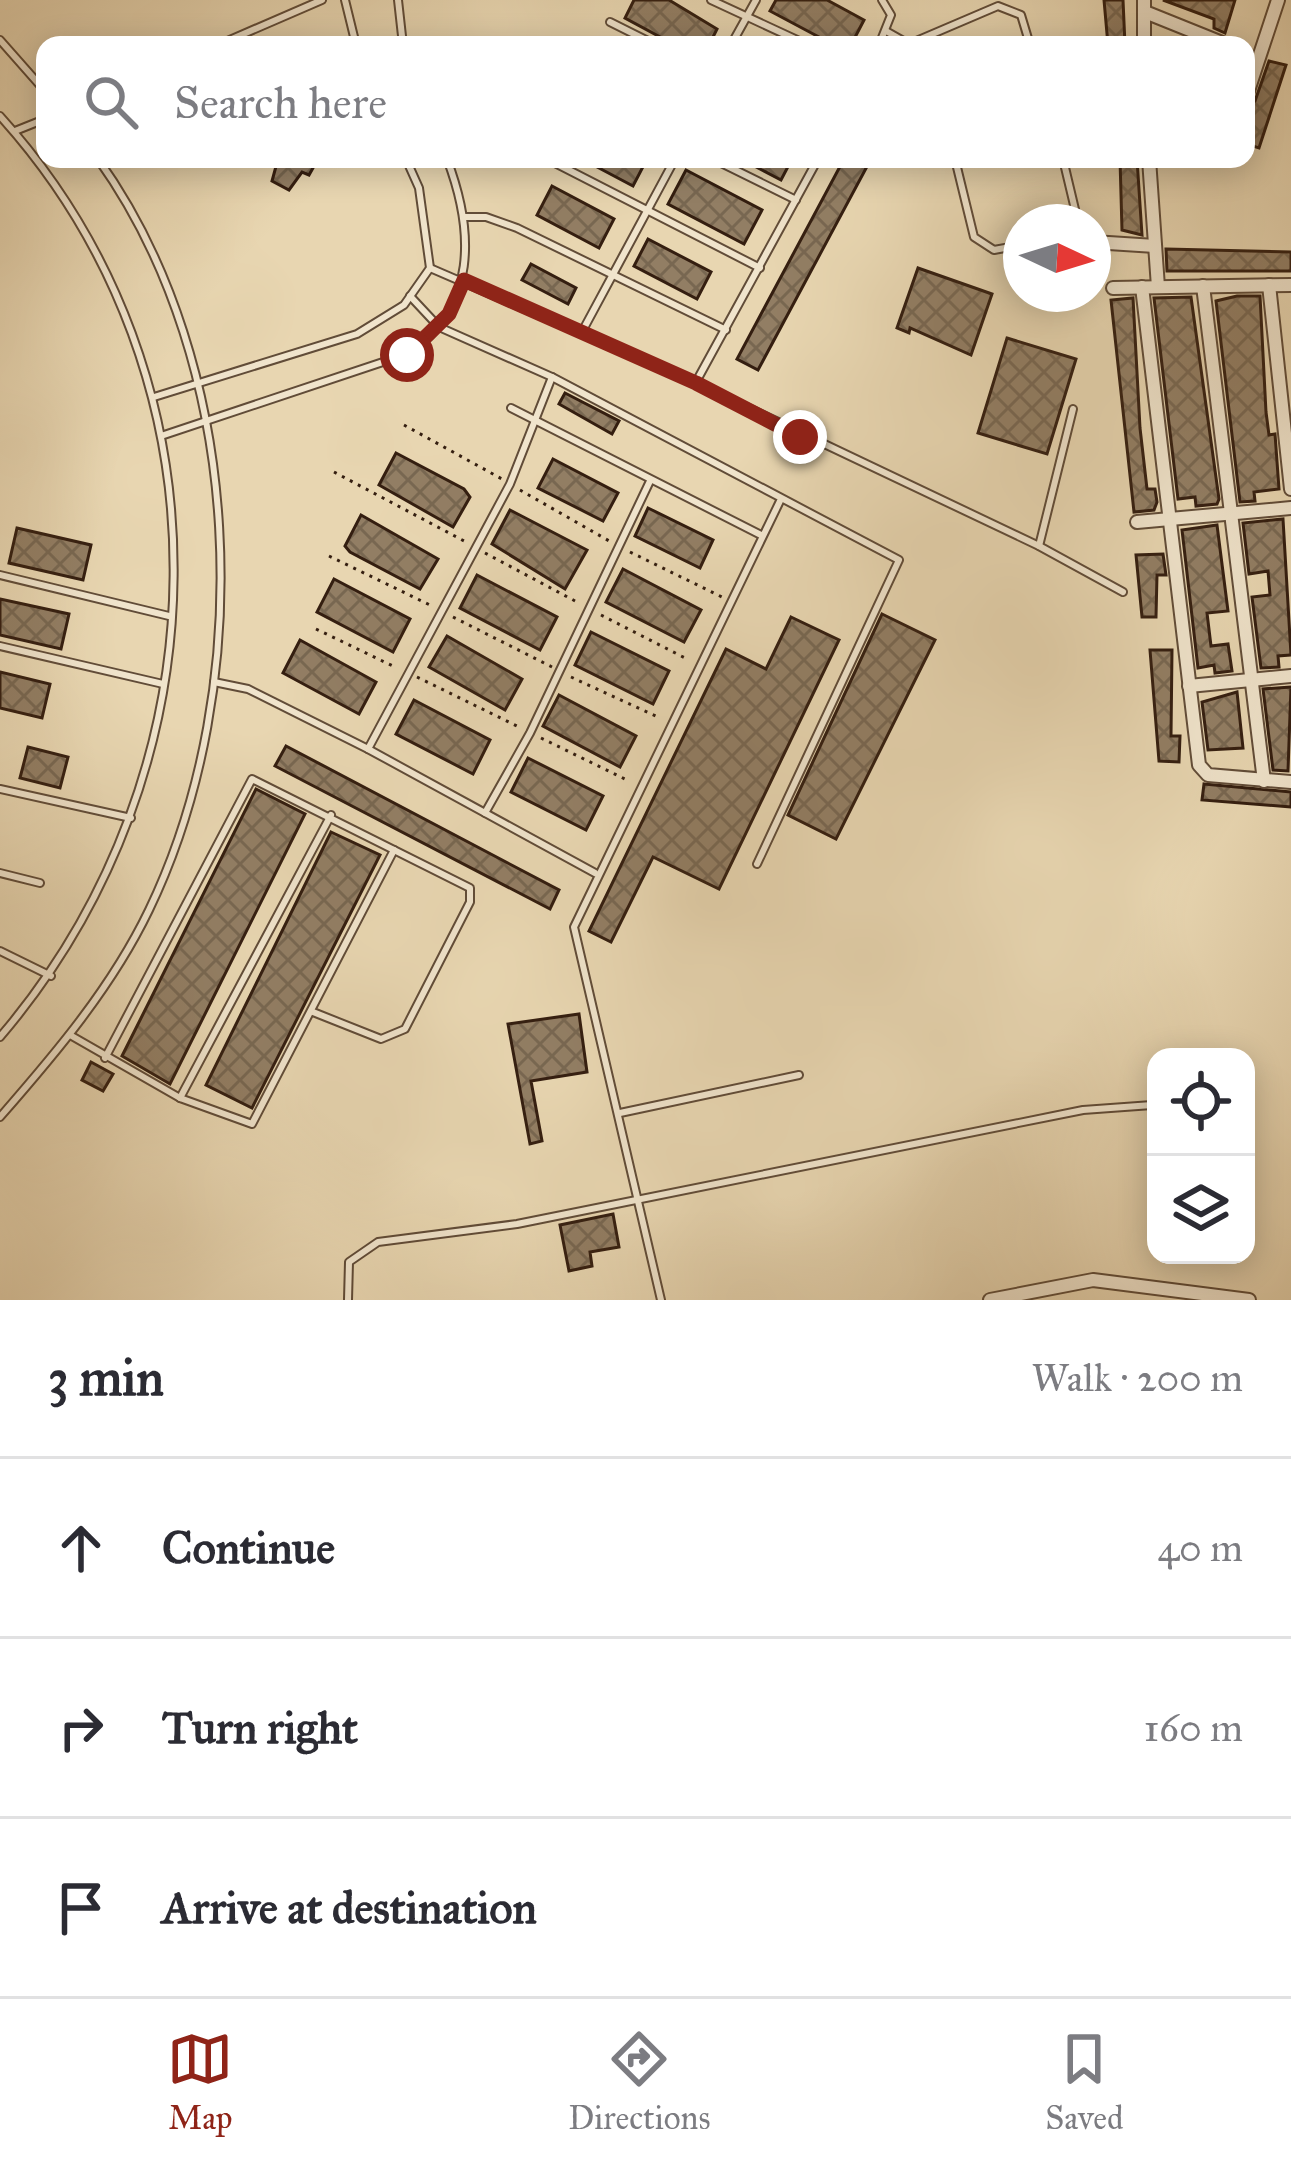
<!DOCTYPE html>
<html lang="en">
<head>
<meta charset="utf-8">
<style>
  body { margin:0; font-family:"IM FELL Great Primer",serif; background:#f7f7f7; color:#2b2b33 }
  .controls { position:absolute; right:36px; bottom:36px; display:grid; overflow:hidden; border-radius:24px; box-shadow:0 6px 30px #0003 }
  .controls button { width:108px; height:108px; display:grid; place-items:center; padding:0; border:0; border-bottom:3px solid #e1e1e2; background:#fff; color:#2b2b33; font:60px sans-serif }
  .compass { position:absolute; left:1003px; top:204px; width:108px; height:108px; border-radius:50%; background:#fff; box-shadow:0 6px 30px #0003; rotate:94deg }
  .stop { position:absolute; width:36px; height:36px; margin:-27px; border:9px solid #8f2418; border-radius:50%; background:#fff }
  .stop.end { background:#8f2418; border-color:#fff; box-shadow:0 3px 12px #0008 }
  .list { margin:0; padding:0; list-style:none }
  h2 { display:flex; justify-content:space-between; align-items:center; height:156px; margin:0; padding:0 48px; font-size:51px }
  h2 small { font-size:39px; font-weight:400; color:#7c7c81 }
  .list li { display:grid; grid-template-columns:78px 1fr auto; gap:36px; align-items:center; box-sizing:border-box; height:180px; padding:0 48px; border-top:3px solid #e1e1e2 }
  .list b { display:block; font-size:45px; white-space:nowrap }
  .list em { font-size:39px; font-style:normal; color:#7c7c81 }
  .icon { flex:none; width:66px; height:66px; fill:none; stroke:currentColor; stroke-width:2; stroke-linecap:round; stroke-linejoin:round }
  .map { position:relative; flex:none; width:1291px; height:1300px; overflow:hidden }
  .search { position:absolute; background:#fff; box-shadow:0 6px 30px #0003; left:36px; right:36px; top:36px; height:132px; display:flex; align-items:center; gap:30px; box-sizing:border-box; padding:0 42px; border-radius:24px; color:#7c7c81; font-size:45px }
  .sheet { height:696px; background:#fff }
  nav { display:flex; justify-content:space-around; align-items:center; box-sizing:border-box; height:168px; border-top:3px solid #e1e1e2; background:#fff; font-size:33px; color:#7c7c81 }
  nav a { display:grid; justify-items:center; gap:6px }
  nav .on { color:#8f2418 }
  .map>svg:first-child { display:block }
  .building { fill:url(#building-cross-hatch); stroke:#341e10; stroke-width:3 }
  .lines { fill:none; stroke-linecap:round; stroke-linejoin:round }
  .service-casing { stroke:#614c38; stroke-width:10 }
  .minor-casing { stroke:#614c38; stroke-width:16 }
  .path { stroke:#341e10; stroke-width:3; stroke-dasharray:3 6; stroke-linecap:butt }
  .service { stroke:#f0e4cc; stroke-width:6 }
  .minor { stroke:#f0e4cc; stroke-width:12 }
  .route { stroke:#8f2418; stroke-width:15 }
</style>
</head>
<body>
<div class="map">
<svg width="1291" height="1300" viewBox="0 0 1291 1300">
  <defs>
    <pattern id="building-cross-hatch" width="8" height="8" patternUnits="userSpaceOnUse" patternTransform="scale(3)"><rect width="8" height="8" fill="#927e64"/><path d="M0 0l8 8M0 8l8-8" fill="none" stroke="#786751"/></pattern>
  </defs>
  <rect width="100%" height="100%" fill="#e8d6b1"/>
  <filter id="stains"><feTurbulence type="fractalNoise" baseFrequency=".00167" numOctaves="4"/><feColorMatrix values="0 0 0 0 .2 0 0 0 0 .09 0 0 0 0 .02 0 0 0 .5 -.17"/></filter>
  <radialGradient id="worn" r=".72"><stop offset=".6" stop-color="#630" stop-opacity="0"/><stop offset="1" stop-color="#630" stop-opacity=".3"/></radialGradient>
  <g class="building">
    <path d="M634 0H669L717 29 709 45H675L625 18Z"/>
    <path d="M776 0H827L864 20 851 45H834L770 11Z"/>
    <path d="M1104 0H1123L1125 45H1108Z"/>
    <path d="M1163 0H1235L1225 33 1214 28V19Z"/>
    <path d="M1269 61 1286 65 1259 148 1246 144V107L1255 101Z"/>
    <path d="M278 159H318L309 175 302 172 289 190 272 181Z"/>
    <path d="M582 159H647L633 186Z"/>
    <path d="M741 159H792L781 180Z"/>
    <path d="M844 159H871L758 370 737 359Z"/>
    <path d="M1120 159H1137L1142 235 1122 230Z"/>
    <path d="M686 170 762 210 744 244 668 204Z"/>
    <path d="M552 186 614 219 599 248 537 215Z"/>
    <path d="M648 239 711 272 697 299 634 266Z"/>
    <path d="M1166 249 1291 252V271H1167Z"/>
    <path d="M531 264 576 288 568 304 522 280Z"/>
    <path d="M918 268 992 294 971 355 910 328 909 333 897 328Z"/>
    <path d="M1237 296H1260L1266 412 1269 435 1275 434 1279 489 1254 492 1255 501 1240 502 1216 301Z"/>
    <path d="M1191 297 1219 499 1217 504 1196 506 1195 497 1178 499 1154 298Z"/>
    <path d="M1133 298 1140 428 1147 489H1155L1157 502 1154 510 1134 512 1111 300Z"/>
    <path d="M1007 338 1076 359 1047 454 978 433Z"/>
    <path d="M565 393 619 421 612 434 559 404Z"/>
    <path d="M396 453 464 489 470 497 453 527 379 485Z"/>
    <path d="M553 459 618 493 603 521 538 488Z"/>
    <path d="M648 508 713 540 700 568 635 536Z"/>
    <path d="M510 510 587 550 565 589 492 544Z"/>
    <path d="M361 515 438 559 420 589 350 552 345 546Z"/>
    <path d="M1283 519 1291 655 1278 656 1279 667 1261 668 1252 597 1270 595 1268 571 1249 574 1243 523Z"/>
    <path d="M1217 525 1228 611 1207 613 1211 646 1228 644 1232 671 1215 673 1214 665 1198 668 1182 530Z"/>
    <path d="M17 528 91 545 83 580 9 563Z"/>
    <path d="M1163 554 1166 575H1157L1156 617H1142L1136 555Z"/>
    <path d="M623 569 701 610 684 642 606 602Z"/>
    <path d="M477 575 557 617 540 650 460 608Z"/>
    <path d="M334 579 410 619 393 652 317 612Z"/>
    <path d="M0 599 69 614 61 649 0 635Z"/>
    <path d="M882 614 935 640 836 839 788 815Z"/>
    <path d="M791 617 839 640 719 889 653 857 611 942 589 931 726 649 766 669Z"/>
    <path d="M591 632 669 671 653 704 575 665Z"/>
    <path d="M447 636 522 679 505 710 429 667Z"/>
    <path d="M300 640 376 682 359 714 283 673Z"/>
    <path d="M1150 650H1172L1171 736H1180L1179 762 1159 761Z"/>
    <path d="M0 672 50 684 42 718 0 708Z"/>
    <path d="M1291 687 1288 771 1273 770 1263 689Z"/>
    <path d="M1237 692 1243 748 1208 750 1202 702Z"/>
    <path d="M559 695 636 736 620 767 543 726Z"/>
    <path d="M414 700 490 740 473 774 396 734Z"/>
    <path d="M286 746 559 890 550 909 275 766Z"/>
    <path d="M28 747 68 757 60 788 20 778Z"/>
    <path d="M528 758 603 796 586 830 511 792Z"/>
    <path d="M1204 784 1291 792V807L1202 800Z"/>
    <path d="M256 789 305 814 170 1084 122 1056Z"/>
    <path d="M331 832 380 855 252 1108 206 1085Z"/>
    <path d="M579 1014 587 1072 531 1081 542 1141 530 1144 508 1024Z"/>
    <path d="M91 1062 113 1074 103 1091 82 1080Z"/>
    <path d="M613 1214 619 1247 590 1252 592 1266 569 1271 560 1225Z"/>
  </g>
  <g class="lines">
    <g class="service-casing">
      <g id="service">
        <path d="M345 0 356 45"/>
        <path d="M398 0 403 45"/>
        <path d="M711 0 808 45"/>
        <path d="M610 22 656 45"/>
        <path d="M886 31 909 44"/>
        <path d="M0 40 45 91"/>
        <path d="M909 44 998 6 1021 15 1030 45"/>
        <path d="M218 45 322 0"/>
        <path d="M731 45 756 0"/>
        <path d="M879 45 891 15 882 0"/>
        <path d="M0 116C237 378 226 773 0 1037"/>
        <path d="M15 131 45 119"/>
        <path d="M713 159 796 200"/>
        <path d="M955 159 974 237 994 250 1021 245"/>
        <path d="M1063 159 1078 222"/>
        <path d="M553 162 760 268"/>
        <path d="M465 217H486L517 228 726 330"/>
        <path d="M430 268 696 383 1039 546 1123 592"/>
        <path d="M410 296 439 327 552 377 899 560 757 864"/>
        <path d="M583 330 675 159"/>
        <path d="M696 382 818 159"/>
        <path d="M154 397 357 334 404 305 430 268 419 188 406 159"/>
        <path d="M511 408 761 535"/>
        <path d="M164 435 407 354C478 309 474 230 447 159"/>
        <path d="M1039 546 1073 409"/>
        <path d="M0 575 169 616"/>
        <path d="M0 646 163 684"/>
        <path d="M214 682 248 689 368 749 595 873"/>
        <path d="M368 749 510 484 552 377"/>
        <path d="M0 789 131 818"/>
        <path d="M485 813 530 733 650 481"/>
        <path d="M0 873 40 883"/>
        <path d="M0 951 51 976"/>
        <path d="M70 1035 180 1098 252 1124 394 850"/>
        <path d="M105 1058 252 779 470 888V902L405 1029 381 1039 313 1012"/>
        <path d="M180 1098 331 815"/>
        <path d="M620 1113 799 1075"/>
        <path d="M0 1117C56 1053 112 987 149 910 257 686 245 364 98 159"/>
        <path d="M348 1300 349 1262 378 1242 517 1224 1083 1110 1152 1105"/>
        <path d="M661 1300 574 927 780 501"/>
      </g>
    </g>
    <g class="minor-casing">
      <g id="minor">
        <path d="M1144 0V45"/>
        <path d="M1145 12 1227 45"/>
        <path d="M1246 97 1278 0"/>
        <path d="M1149 159 1158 287"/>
        <path d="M1093 242 1155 246"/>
        <path d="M1269 285 1291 489"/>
        <path d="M1203 286 1264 781"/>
        <path d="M1142 287 1199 765 1208 775 1291 782"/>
        <path d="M1113 288 1291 285"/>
        <path d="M1137 522 1291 508"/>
        <path d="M1189 686 1291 676"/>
        <path d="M990 1300 1093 1280 1249 1300"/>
      </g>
    </g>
    <g class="path">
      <path d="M404 425 502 479"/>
      <path d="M334 472 466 542"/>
      <path d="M520 490 611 542"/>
      <path d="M630 552 724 598"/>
      <path d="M485 553 577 602"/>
      <path d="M329 556 434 607"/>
      <path d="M601 615 689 660"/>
      <path d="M453 617 552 667"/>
      <path d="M316 629 397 668"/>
      <path d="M417 677 521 728"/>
      <path d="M571 677 660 718"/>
      <path d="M541 738 629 781"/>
    </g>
    <use href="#service" class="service"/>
    <use href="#minor" class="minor"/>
  </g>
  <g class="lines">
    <path class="route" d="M407 355 449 314 464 280 696 383 800 437"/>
  </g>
  <rect width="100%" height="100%" filter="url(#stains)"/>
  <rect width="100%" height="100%" fill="url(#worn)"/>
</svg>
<div class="controls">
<button><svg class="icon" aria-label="locate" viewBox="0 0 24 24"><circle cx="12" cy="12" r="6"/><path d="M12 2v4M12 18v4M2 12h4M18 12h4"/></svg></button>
<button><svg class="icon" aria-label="layers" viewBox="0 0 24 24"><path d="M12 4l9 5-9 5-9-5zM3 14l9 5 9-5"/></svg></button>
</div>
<svg class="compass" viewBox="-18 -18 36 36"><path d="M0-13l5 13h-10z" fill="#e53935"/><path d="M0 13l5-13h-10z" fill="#7c7c81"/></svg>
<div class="stop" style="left:407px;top:355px"></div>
<div class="stop end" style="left:800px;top:437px"></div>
<div class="search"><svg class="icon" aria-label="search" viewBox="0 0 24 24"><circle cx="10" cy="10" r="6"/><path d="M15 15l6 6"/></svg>Search here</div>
</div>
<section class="sheet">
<h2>3 min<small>Walk · 200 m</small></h2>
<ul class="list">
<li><svg class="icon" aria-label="ahead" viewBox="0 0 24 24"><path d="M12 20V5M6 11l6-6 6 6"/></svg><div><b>Continue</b></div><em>40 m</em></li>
<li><svg class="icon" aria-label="right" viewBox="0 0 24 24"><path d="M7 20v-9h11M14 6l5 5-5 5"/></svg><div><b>Turn right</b></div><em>160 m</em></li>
<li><svg class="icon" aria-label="arrive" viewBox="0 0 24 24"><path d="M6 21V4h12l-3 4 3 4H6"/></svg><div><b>Arrive at destination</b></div></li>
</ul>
</section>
<nav>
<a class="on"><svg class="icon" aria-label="map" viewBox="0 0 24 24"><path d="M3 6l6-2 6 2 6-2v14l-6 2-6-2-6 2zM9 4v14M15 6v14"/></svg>Map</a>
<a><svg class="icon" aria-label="directions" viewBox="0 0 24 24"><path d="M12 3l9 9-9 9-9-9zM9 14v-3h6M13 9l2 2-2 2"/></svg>Directions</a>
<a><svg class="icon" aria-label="saved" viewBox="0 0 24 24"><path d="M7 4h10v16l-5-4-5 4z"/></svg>Saved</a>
</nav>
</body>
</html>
